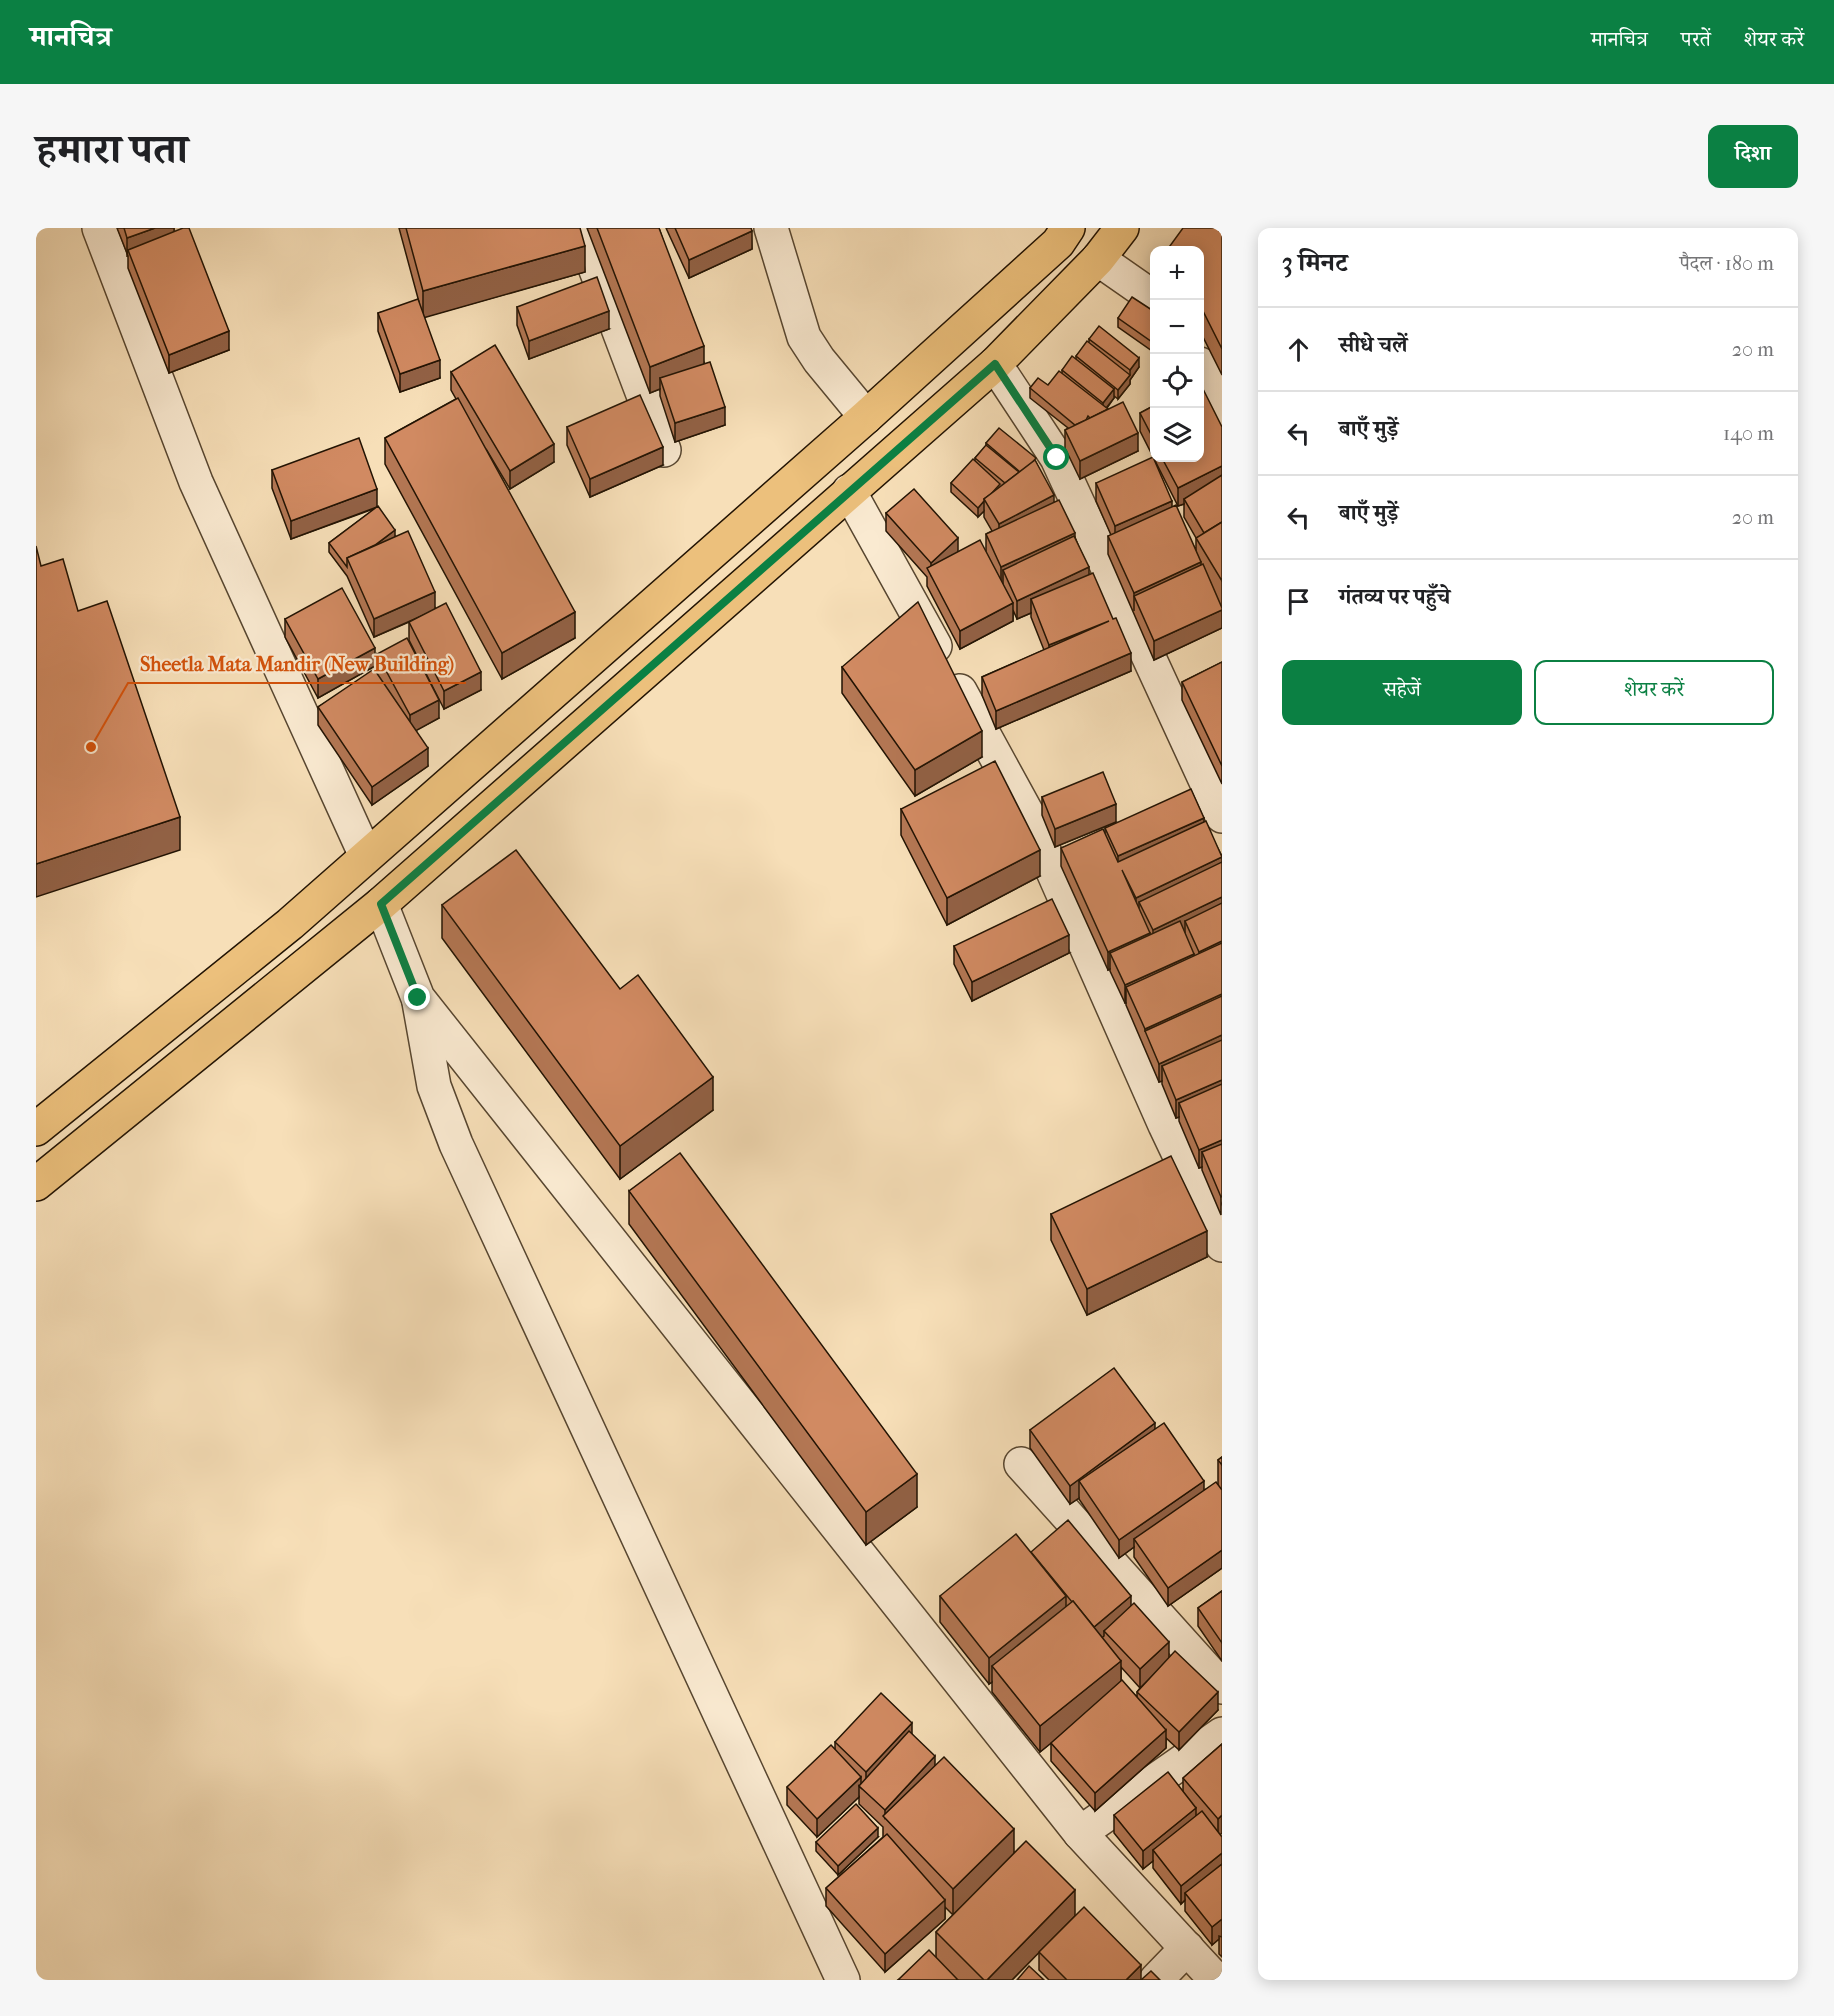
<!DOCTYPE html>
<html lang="hi">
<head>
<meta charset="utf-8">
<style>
  body { margin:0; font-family:"IM FELL French Canon","Noto Serif Devanagari",serif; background:#f6f6f6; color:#202124 }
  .controls { position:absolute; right:18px; top:18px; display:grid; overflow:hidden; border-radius:12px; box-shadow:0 3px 15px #0003 }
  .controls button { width:54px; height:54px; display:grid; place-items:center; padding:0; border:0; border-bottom:2px solid #e0e0e0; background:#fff; color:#202124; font:30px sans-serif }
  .stop { position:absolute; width:18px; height:18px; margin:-14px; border:4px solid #0b8043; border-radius:50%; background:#fff }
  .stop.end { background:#0b8043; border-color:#fff; box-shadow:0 2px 6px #0008 }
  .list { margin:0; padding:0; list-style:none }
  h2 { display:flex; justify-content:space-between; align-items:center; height:78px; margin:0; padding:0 24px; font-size:26px }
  h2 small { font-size:20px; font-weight:400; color:#757577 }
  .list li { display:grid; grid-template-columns:39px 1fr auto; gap:18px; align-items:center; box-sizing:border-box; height:84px; padding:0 24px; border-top:2px solid #e0e0e0 }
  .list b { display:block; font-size:22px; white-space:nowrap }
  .list em { font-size:20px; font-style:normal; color:#757577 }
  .actions { display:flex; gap:12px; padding:18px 24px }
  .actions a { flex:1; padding:14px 0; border:2px solid #0b8043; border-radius:12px; text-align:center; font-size:21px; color:#0b8043 }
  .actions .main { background:#0b8043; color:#fff }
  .icon { flex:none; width:33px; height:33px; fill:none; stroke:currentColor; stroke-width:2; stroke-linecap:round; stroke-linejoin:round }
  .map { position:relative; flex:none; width:1186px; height:1752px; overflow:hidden; border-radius:12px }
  header { display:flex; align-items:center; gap:36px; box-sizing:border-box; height:84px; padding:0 30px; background:#0b8043; color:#fff }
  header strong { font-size:28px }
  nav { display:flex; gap:33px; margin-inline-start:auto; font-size:21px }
  .intro { display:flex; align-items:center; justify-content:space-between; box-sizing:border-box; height:144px; padding:0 36px }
  h1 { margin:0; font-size:42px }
  .button { padding:15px 27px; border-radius:12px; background:#0b8043; color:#fff; font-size:21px; font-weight:700 }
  main { display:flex; gap:36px; padding:0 36px }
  aside { flex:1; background:#fff; border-radius:12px; box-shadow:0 3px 15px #0003 }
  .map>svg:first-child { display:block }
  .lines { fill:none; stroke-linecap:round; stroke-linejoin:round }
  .minor-casing { stroke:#574630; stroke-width:36 }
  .major-casing { stroke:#221303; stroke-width:36 }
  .minor { stroke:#faead1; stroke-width:33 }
  .major { stroke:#ecc07c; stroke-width:33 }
  .wall { fill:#b47754; stroke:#221303; stroke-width:1.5; fill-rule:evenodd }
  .shaded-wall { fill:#926145; stroke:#221303; stroke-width:1.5 }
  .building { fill:#d18a62; stroke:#221303; stroke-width:1.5 }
  .route { stroke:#0b8043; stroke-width:8 }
  .leader { fill:none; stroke:#d4520b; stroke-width:2 }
  .callout-dot { fill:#d4520b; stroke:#faead1; stroke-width:2 }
  .callout-label { font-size:20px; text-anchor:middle; font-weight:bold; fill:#d4520b; stroke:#faead1; stroke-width:4.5; stroke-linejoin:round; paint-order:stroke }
</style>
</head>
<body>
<header>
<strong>मानचित्र</strong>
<nav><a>मानचित्र</a><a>परतें</a><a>शेयर करें</a></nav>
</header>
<div class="intro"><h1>हमारा पता</h1><a class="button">दिशा</a></div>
<main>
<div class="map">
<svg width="1186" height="1752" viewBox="0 0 1186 1752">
  <rect width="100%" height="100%" fill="#f7dfb8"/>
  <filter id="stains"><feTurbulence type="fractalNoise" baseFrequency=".00333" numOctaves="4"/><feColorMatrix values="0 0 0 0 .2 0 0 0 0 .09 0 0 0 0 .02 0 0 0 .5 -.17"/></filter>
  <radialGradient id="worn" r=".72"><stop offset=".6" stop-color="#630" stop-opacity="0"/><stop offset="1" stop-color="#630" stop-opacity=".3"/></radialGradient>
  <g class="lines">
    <g class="minor-casing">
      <g id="minor">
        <path d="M63 0 160 254 330 628"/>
        <path d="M546 0 558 37 628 222"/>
        <path d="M735 0 768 109 783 132 830 189"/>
        <path d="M1062 31 1118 70"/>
        <path d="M959 136 1021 230 1186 588"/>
        <path d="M1164 136 1186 181"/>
        <path d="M813 263 899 418"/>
        <path d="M924 463 993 589 1129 897 1186 1017"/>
        <path d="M345 676 382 770 1044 1605 1180 1752"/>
        <path d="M383 774 398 858 420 916 807 1752"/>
        <path d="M985 1236 1186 1459"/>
        <path d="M1044 1605 1186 1506"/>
        <path d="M1120 1752 1151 1720"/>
      </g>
    </g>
    <g class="major-casing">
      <g id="major">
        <path d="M0 901 254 696 830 189 1022 15 1032 0"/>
        <path d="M0 956 345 676 959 136 1062 31 1086 0"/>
      </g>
    </g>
    <use href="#minor" class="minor"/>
    <use href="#major" class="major"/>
  </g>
  <g class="wall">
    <path d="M81 0H138V4L193 122 133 145 92 40V28Z"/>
    <path d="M363 0H544L549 44 388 89 404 150 364 164 342 103V85L383 74Z"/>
    <path d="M551 0H623L689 197 639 214 624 168V161L614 165Z"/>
    <path d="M630 0H715L716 21 653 50Z"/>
    <path d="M1186 0V147L1164 103V22Z"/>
    <path d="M481 79 573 101 493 131 481 97Z"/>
    <path d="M1119 84V125L1082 99V90Z"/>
    <path d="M1053 111 1103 139 1094 152V156L1082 171 1078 168V170L1071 180 1102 223 1044 251 1029 220V202L1032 200 994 170V160L1012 157 1026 145V142L1040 131V128L1053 114Z"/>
    <path d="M415 144 518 234 474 261 450 221 539 410 466 451 349 236V210L420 171 415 162Z"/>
    <path d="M1119 177V230H1164L1186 199V400L1118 432 1072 326V308L1075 307 1060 273V255L1136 279 1160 322V310L1148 289V276L1142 278 1104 203V185Z"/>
    <path d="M531 199 627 237 554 269 531 217Z"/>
    <path d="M950 215 1000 234 1018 274 1039 309 1053 346 1095 443 960 501 946 467V449L1008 422 995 389V385L981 391 977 382V393L924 421 891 358V349L850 303V285L922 324 950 323V306L956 303 948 289V283L942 289 915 264V255L939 232V230L950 218Z"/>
    <path d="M236 242 341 279 359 308 445 462 408 481 373 412V394L338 409 311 348 293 324V315L340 280 255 311 236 260Z"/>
    <path d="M249 391 339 438 282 470 249 409Z"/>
    <path d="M341 426 403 490 380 502 392 538 336 577 282 497V479L341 444Z"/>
    <path d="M1186 434V556L1146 472V454Z"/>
    <path d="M806 439 946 529 879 568 806 465Z"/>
    <path d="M1006 569 1080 594 1019 619 1006 587Z"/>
    <path d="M865 581 1004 648 911 697 865 607Z"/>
    <path d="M1168 594 1186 628 1185 987 1166 942V939L1163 940 1143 893V889L1140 890 1126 856V853L1123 854 1090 777V775H1089L1074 743V741L1072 742 1025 638V620L1069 605V600Z"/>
    <path d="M406 677 584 761 677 882 584 951 406 710Z"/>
    <path d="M918 718 1033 725 936 773 918 736Z"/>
    <path d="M593 963 881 1279 830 1317 593 996Z"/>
    <path d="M1015 986 1171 1029 1051 1087 1015 1012Z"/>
    <path d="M1119 1201 1168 1262 1182 1257V1232L1186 1229V1340L1132 1378 1098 1329V1319L1083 1330 1043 1271V1270L1034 1276 994 1220V1202Z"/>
    <path d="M995 1324 1095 1378 1133 1429 1182 1482 1143 1522 1130 1510V1520L1059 1583 1015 1533V1515L1021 1510 1004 1524 956 1464V1454L953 1456 904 1394V1368ZM1085 1439 1104 1460 1101 1464V1469L1085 1453Z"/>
    <path d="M1186 1363V1433L1162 1398V1380Z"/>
    <path d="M876 1507 899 1538 978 1624 1039 1688 1105 1752H1013L1003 1742V1724L976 1752H862L900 1730V1704L917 1687 909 1679V1691L849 1744 790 1678V1660L847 1609V1599L823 1576V1569L781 1609 751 1577V1559L799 1521V1514Z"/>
    <path d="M1186 1516 1184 1607 1186 1609V1729L1183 1726V1711L1176 1717 1149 1683V1672L1145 1676 1117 1640V1633L1107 1641 1078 1605V1587L1147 1563V1550Z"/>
    <path d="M842 1609 802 1647 780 1623V1614Z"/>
  </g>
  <g class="shaded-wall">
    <path d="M119 0H138V11L92 22 91 29V10Z"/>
    <path d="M716 3V21L653 50V32Z"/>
    <path d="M549 18V44L387 90V63Z"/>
    <path d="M573 83V101L493 131V113Z"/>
    <path d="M193 103V122L133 145V127Z"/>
    <path d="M668 118V144L624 150V161L614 165V139Z"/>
    <path d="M1103 130V139L1094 152V156L1082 171V162L1094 147V142Z"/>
    <path d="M404 132V150L364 164V146Z"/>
    <path d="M1078 161V170L1067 184V175Z"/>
    <path d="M689 179V197L639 214V195Z"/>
    <path d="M1102 205V223L1044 251V233Z"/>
    <path d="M518 216V234L474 261V243Z"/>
    <path d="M627 219V237L554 269V251Z"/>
    <path d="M1186 238V256L1148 271V276L1142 278V260Z"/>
    <path d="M341 261V279L255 311V293Z"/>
    <path d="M1018 267V285L963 314V296Z"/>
    <path d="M948 273V283L942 289V280Z"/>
    <path d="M1136 273V291L1079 317V298Z"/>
    <path d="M359 302V311L314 337Z"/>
    <path d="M1039 305V323L967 342V356L965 357V339Z"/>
    <path d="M922 310V328L895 347V335Z"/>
    <path d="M1165 334V352L1098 368V383V365Z"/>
    <path d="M1053 339V357L995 371V385L981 391V373Z"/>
    <path d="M399 364V382L338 409V391Z"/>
    <path d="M977 375V393L924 421V403Z"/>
    <path d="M1186 382V400L1118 432V413Z"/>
    <path d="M539 384V410L466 451V425Z"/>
    <path d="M1073 393 1013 435V417Z"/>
    <path d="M339 420V438L282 470V451Z"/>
    <path d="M1095 425V443L960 501V483Z"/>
    <path d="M445 444V462L408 481V463Z"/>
    <path d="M403 472V490L374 506V487Z"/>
    <path d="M946 503V529L879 568V542Z"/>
    <path d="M392 520V538L336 577V559Z"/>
    <path d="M1080 576V594L1019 619V601Z"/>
    <path d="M144 589V622L0 669V636Z"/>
    <path d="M1168 590V608L1082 647V628Z"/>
    <path d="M1004 622V648L911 697V670Z"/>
    <path d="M1186 629V647L1103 674V687L1100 688V670Z"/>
    <path d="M1186 669V687L1149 693V705L1117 720V702Z"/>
    <path d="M1114 705V723L1074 725V741L1072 742V724Z"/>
    <path d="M1033 707V725L936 773V754Z"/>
    <path d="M1186 713V731L1163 742V724Z"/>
    <path d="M1158 726V744L1090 759V775H1089V757Z"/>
    <path d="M1186 766V784L1109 803V801Z"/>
    <path d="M1186 807V825L1126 838V853L1123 854V836Z"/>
    <path d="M677 849V882L584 951V918Z"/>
    <path d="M1186 852V870L1143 875V889L1140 890V872Z"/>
    <path d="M1186 912V931L1166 924V939L1163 940V922Z"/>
    <path d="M1171 1003V1029L1051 1087V1061Z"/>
    <path d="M1119 1195V1213L1043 1253V1270L1034 1276V1258Z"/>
    <path d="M881 1246V1279L830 1317V1284Z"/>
    <path d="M1168 1253V1271L1098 1311V1319L1083 1330V1312Z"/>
    <path d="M1186 1322V1340L1132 1378V1360Z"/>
    <path d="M1030 1368V1395L956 1438V1454L953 1456V1430Z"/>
    <path d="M1095 1368V1386L1068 1403V1408L1057 1418V1400Z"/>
    <path d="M1133 1414V1432L1104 1460V1441Z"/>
    <path d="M1085 1433V1459L1004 1524V1498Z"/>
    <path d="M1182 1464V1482L1143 1522V1504Z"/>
    <path d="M876 1495V1513L830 1562V1544Z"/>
    <path d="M1130 1502V1520L1059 1583V1565Z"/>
    <path d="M899 1528V1546L849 1590V1582Z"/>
    <path d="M825 1549V1560L823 1558V1569L781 1609V1591Z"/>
    <path d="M1160 1580V1598L1117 1622V1633L1107 1641V1623Z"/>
    <path d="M1186 1587V1605L1182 1609V1591Z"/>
    <path d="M842 1600V1609L802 1647V1638Z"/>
    <path d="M978 1601V1628L917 1687V1661Z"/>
    <path d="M1186 1625V1643L1149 1665V1672L1145 1676V1658Z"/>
    <path d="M1039 1662V1688L976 1752H951Z"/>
    <path d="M909 1672V1691L849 1744V1726Z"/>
    <path d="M1186 1691V1709L1183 1708V1711L1176 1717V1699Z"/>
    <path d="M1105 1737V1752H1090Z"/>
  </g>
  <g class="building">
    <path d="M88 0H119L91 10Z"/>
    <path d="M147 0H153L193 103 133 127 92 22Z"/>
    <path d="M370 0H544L549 18 387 63Z"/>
    <path d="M561 0H623L668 118 614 139Z"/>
    <path d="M639 0H715L716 3 653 32Z"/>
    <path d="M1147 0H1186V121L1164 77V22H1131Z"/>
    <path d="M561 49 573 83 493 113 481 79Z"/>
    <path d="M1096 69 1119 84V116L1082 90Z"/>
    <path d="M382 71 404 132 364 146 342 85Z"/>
    <path d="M1063 98 1103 130 1094 142 1053 111Z"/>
    <path d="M1051 113 1094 147 1082 162 1040 128Z"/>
    <path d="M459 117 518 216 474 243 415 144Z"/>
    <path d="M1036 128 1078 161 1067 175 1026 142Z"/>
    <path d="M674 134 689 179 639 195 624 150Z"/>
    <path d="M1023 143 1072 181 1054 190 1052 188 1050 192 1039 197 994 160 1002 150 1012 157Z"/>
    <path d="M1164 155 1186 199V238L1142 260 1126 230H1164Z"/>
    <path d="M604 167 627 219 554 251 531 199Z"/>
    <path d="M422 170 539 384 466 425 349 210Z"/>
    <path d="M1087 174 1102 205 1044 233 1029 202Z"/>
    <path d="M1119 177V214L1104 185Z"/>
    <path d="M963 200 1000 230 996 235 984 244 950 215Z"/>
    <path d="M323 210 341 261 255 293 236 242Z"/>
    <path d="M950 217 983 244 982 245 969 255 939 230Z"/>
    <path d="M1117 229 1136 273 1079 298 1060 255Z"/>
    <path d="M937 231 964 256 955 266 948 271V273L942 280 915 255Z"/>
    <path d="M999 232 1018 267 963 296 948 271Z"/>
    <path d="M1186 247V294L1168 305 1148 271Z"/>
    <path d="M878 261 922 310 895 335 850 285Z"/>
    <path d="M1023 272 1039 305 965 339 950 306Z"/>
    <path d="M1140 277 1165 334 1098 365 1072 308Z"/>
    <path d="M342 278 359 302 339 317 311 330V339L293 315Z"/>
    <path d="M1186 294V353L1160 310Z"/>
    <path d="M372 303 399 364 338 391 311 330Z"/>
    <path d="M1038 308 1053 339 981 373 967 342Z"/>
    <path d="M944 312 977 375 924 403 891 340Z"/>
    <path d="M0 318 5 338 27 331 42 383 71 373 144 589 0 636Z"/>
    <path d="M1167 336 1186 380V382L1118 413 1098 368Z"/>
    <path d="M1057 345 1077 391 1080 390 1095 425 960 483 946 449 1073 393 1013 417 995 371Z"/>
    <path d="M306 360 339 420 282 451 249 391Z"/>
    <path d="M882 374 946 503 879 542 806 439Z"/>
    <path d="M410 375 445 444 408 463 373 394Z"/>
    <path d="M371 410 403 472 374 487 341 426Z"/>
    <path d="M1186 434V538L1146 454Z"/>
    <path d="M338 441 392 520 336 559 282 479Z"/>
    <path d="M959 533 1004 622 911 670 865 581Z"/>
    <path d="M1067 544 1080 576 1019 601 1006 569Z"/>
    <path d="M1155 561 1168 590 1082 628 1069 600Z"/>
    <path d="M1170 593 1186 629 1100 670 1086 642 1114 705 1072 724 1025 620 1067 601 1082 634Z"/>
    <path d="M480 622 584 761 602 747 677 849 584 918 406 677Z"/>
    <path d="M1186 634V669L1117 702 1103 674Z"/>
    <path d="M1016 671 1033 707 936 754 918 718Z"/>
    <path d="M1186 675V713L1163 724 1149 693Z"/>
    <path d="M1144 693 1158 726 1089 757 1074 725Z"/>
    <path d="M1186 715V766L1109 801 1090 759Z"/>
    <path d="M1186 768V807L1123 836 1109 803Z"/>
    <path d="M1186 812V852L1140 872 1126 838Z"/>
    <path d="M1186 856V912L1163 922 1143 875Z"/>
    <path d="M1186 916V968L1185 969 1166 924Z"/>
    <path d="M644 925 881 1246 830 1284 593 963Z"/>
    <path d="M1135 928 1171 1003 1051 1061 1015 986Z"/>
    <path d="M1078 1140 1119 1195 1034 1258 994 1202Z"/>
    <path d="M1128 1195 1168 1253 1083 1312 1043 1253Z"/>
    <path d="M1186 1229V1237L1182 1232Z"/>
    <path d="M1180 1254 1186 1262V1322L1132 1360 1098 1311Z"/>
    <path d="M1032 1292 1095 1368 1058 1399 1037 1373 1036 1374 995 1324Z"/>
    <path d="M980 1306 1030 1368 953 1430 904 1368Z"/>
    <path d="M1186 1363V1415L1162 1380Z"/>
    <path d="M1037 1373 1085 1433 1004 1498 956 1438Z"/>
    <path d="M1098 1375 1133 1414 1104 1441 1068 1403Z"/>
    <path d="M1139 1423 1182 1464 1143 1504 1101 1464Z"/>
    <path d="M1086 1452 1130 1502 1059 1565 1015 1515Z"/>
    <path d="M845 1465 876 1495 830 1544 799 1514Z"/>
    <path d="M873 1503 899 1528 849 1582 823 1558Z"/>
    <path d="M1186 1516V1587L1182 1591 1147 1550Z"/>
    <path d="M795 1517 825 1549 781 1591 751 1559Z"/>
    <path d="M908 1529 978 1601 917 1661 847 1588Z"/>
    <path d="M1132 1544 1160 1580 1107 1623 1078 1587Z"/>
    <path d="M820 1576 842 1600 802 1638 780 1614Z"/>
    <path d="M1166 1583 1186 1609V1625L1145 1658 1117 1622Z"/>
    <path d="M851 1606 909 1672 849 1726 790 1660Z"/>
    <path d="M990 1613 1039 1662 951 1752H948L900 1704Z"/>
    <path d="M1186 1636V1691L1176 1699 1149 1665Z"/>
    <path d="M1048 1679 1105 1737 1090 1752H1031L1003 1724Z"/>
    <path d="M893 1722 922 1752H862Z"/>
    <path d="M993 1738 1008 1752H981Z"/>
    <path d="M1115 1743 1124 1752H1105Z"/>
  </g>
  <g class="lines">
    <path class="route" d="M382 770 345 676 959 136 1021 230"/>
  </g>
  <path class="leader" d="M55 519L92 455H430"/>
  <circle class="callout-dot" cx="55" cy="519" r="6"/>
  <g class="callout-label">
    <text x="261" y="443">Sheetla Mata Mandir (New Building)</text>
  </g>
  <rect width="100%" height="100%" filter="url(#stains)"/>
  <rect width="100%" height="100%" fill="url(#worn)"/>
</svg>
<div class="controls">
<button>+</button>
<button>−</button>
<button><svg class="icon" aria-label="locate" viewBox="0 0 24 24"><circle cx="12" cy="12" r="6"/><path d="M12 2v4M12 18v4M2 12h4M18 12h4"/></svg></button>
<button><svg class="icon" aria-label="layers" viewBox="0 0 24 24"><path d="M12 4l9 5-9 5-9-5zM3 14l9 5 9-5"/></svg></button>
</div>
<div class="stop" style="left:1021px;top:230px"></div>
<div class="stop end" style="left:382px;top:770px"></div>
</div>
<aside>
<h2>3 मिनट<small>पैदल · 180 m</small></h2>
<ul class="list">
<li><svg class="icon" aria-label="ahead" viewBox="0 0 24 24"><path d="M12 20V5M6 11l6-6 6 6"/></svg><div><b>सीधे चलें</b></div><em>20 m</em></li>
<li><svg class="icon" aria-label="left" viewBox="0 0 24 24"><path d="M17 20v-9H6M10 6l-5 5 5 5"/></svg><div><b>बाएँ मुड़ें</b></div><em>140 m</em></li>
<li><svg class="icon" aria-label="left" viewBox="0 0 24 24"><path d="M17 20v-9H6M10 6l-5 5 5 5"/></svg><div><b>बाएँ मुड़ें</b></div><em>20 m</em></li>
<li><svg class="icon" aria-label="arrive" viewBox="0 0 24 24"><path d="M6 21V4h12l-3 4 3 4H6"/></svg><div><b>गंतव्य पर पहुँचे</b></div></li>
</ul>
<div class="actions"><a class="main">सहेजें</a><a>शेयर करें</a></div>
</aside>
</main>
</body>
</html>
